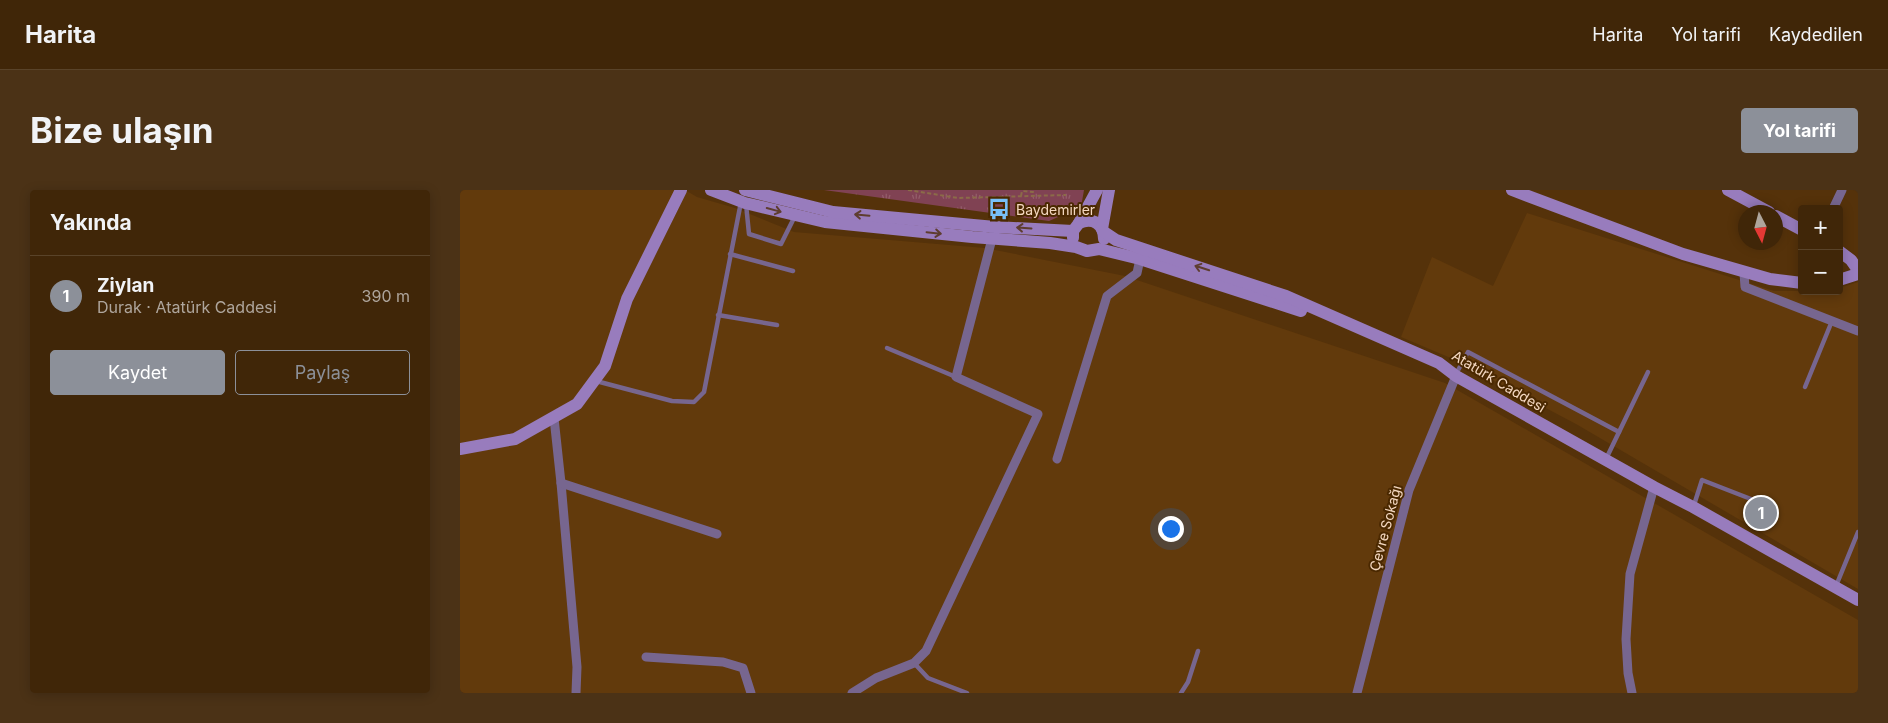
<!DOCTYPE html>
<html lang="tr">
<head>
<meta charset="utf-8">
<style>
  body { margin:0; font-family:Inter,sans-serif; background:#4b3216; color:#f1f3f6 }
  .controls { position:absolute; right:15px; top:15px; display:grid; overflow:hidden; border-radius:5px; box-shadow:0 2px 12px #0003 }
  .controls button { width:45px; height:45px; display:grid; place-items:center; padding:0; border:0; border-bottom:1px solid #594329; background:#402608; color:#f1f3f6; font:25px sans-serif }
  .compass { position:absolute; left:1278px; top:15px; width:45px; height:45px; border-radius:50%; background:#402608; box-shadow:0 2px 12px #0003; rotate:174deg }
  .you { position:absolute; left:710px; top:338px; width:18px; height:18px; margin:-12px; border:4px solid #fff; border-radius:50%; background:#1a73e8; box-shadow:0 0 0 8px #1a73e833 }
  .badge { display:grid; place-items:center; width:32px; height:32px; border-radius:50%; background:#8c9099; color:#fff; font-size:16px; font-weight:700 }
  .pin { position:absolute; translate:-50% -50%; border:2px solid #fff; box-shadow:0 1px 5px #0006 }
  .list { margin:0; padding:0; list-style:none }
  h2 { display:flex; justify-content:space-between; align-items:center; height:65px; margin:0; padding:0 20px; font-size:21px }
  h2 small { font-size:16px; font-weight:400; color:#aea59c }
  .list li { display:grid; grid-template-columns:32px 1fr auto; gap:15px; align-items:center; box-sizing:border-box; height:80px; padding:0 20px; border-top:1px solid #594329 }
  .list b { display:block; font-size:19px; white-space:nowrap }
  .list p { margin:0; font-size:16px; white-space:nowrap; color:#aea59c }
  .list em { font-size:16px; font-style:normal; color:#aea59c }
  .actions { display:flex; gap:10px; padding:15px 20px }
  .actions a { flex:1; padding:11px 0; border:1px solid #8c9099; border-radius:5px; text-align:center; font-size:18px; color:#8c9099 }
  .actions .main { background:#8c9099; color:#fff }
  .map { position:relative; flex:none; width:1398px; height:503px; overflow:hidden; border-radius:5px }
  header { display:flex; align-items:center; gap:30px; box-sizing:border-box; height:70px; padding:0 25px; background:#402608; border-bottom:1px solid #594329 }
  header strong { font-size:24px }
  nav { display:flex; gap:28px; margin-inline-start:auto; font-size:18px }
  .intro { display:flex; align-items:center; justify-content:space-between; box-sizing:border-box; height:120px; padding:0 30px }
  h1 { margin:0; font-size:35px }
  .button { padding:12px 22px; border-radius:5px; background:#8c9099; color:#fff; font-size:18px; font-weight:700 }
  main { display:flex; gap:30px; padding:0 30px }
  aside { flex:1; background:#402608; border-radius:5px; box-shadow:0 2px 12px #0003 }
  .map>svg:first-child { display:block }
  .built { fill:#623a0c }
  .park { fill:url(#park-tufts) }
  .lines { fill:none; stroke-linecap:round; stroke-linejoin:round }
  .path { stroke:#8b6b48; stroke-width:2; stroke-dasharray:4 2.5; stroke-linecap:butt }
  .lane { stroke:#77668f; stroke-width:4.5 }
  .street { stroke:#77668f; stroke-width:9 }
  .secondary { stroke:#987cbd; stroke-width:12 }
  .oneway { stroke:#5e3d2f }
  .labels { text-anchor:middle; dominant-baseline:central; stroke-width:4; stroke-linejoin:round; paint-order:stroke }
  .poi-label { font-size:14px; fill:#f4d8c0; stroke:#4a2800; text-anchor:start }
  .street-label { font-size:14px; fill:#f4d8c0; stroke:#4a2800 }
</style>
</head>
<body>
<header>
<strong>Harita</strong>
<nav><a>Harita</a><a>Yol tarifi</a><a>Kaydedilen</a></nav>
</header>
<div class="intro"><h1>Bize ulaşın</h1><a class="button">Yol tarifi</a></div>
<main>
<aside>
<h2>Yakında<small></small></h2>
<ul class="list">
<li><span class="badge">1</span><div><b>Ziylan</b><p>Durak · Atatürk Caddesi</p></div><em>390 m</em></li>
</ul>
<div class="actions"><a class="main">Kaydet</a><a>Paylaş</a></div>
</aside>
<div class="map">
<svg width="1398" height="503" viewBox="0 0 1398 503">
  <defs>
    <pattern id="park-tufts" width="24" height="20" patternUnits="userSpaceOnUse" patternTransform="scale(1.25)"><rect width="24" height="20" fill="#804253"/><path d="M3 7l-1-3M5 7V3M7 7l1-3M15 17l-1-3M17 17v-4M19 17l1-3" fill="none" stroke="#935d6a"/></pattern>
  </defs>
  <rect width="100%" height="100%" fill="#55320a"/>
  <g class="built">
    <path d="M0 0H225L237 7 275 18 334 42 525 58 665 86 985 193 1398 430V503H0Z"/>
    <path d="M1067 23 1314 101H1379V98L1398 92V399L1116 234 993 169 941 147 972 67 1033 96Z"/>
  </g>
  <path class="park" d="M364 0H624L621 17 589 31Z"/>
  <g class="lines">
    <g class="path">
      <path d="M448 0 498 8 606 5"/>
      <path d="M561 6 562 1 573 2 572 0"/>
    </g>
    <g class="lane">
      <path d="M286 14 289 44 321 54 335 26"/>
      <path d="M270 64 333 81"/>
      <path d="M258 125 317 135"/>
      <path d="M427 158 496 187"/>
      <path d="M996 184 1008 162 1159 242"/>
      <path d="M136 191 212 211 234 212 244 202 281 12"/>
      <path d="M1345 197 1372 131"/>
      <path d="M1146 269 1188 182"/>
      <path d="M1234 315 1242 290 1296 311"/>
      <path d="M1376 396 1398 342"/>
      <path d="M454 473 468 488 507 503"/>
      <path d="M721 503 728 492 738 461"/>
    </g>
    <g class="street">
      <path d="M1373 19 1382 0"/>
      <path d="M1284 83 1285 97 1398 141"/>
      <path d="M94 228 101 293 117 477 116 503"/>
      <path d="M597 269 647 106 677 83 680 69"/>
      <path d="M101 293 257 344"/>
      <path d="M186 467 263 472 283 478 291 503"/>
      <path d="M392 503 416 488 454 473 466 461 578 224 496 187 533 45"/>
      <path d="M897 503 949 300 996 186"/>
      <path d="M1172 503 1168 483 1166 449 1170 384 1194 297"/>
    </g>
    <g class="secondary">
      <path d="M251 0 285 13 365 32 512 47 590 53 616 57 627 61 639 59 680 69 841 121"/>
      <path d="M285 0 373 22 535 37 613 41"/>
      <path d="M1052 0 1223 64 1310 89 1342 93"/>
      <path d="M1268 0 1309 22"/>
      <path d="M1316 26 1342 40"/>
      <path d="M619 33C633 27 644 34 644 49"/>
      <path d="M642 39 649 0"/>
      <path d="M644 42 656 50 826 106 979 173 996 186 1194 297 1233 317 1398 410"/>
      <path d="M613 48V41L619 33 637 0"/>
      <path d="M1379 61 1391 70 1398 80"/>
      <path d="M1379 90 1398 84"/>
      <path d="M0 259 55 249 117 214 145 176 167 109 221 0"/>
    </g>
  </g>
  <defs><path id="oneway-shaft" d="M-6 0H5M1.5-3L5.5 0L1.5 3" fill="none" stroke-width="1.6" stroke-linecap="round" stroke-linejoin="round" transform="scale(1.25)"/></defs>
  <g class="oneway">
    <use href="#oneway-shaft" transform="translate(314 20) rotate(15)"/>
    <use href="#oneway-shaft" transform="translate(402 25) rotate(-175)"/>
    <use href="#oneway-shaft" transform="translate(564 38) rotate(-176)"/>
    <use href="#oneway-shaft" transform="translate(474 43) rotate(6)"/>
    <use href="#oneway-shaft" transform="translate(742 78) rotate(-162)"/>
  </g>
  <defs>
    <g id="bus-bare" transform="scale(1.725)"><path d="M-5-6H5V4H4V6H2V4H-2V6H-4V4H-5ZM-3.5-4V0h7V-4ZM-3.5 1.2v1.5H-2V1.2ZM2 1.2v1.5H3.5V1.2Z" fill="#78bff7" stroke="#4a2800" stroke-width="2.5" paint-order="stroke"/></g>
  </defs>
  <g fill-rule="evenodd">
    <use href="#bus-bare" x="539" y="19"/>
  </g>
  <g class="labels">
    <g class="poi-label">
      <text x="556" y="19">Baydemirler</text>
    </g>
    <g class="street-label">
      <text transform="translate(1039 191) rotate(31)">Atatürk Caddesi</text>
      <text transform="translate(925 338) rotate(-75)">Çevre Sokağı</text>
    </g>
  </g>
</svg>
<div class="controls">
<button>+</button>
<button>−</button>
</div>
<svg class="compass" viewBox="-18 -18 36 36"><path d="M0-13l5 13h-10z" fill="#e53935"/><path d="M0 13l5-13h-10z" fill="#aea59c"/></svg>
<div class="you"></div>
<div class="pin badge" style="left:1301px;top:323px">1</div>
</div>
</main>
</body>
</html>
